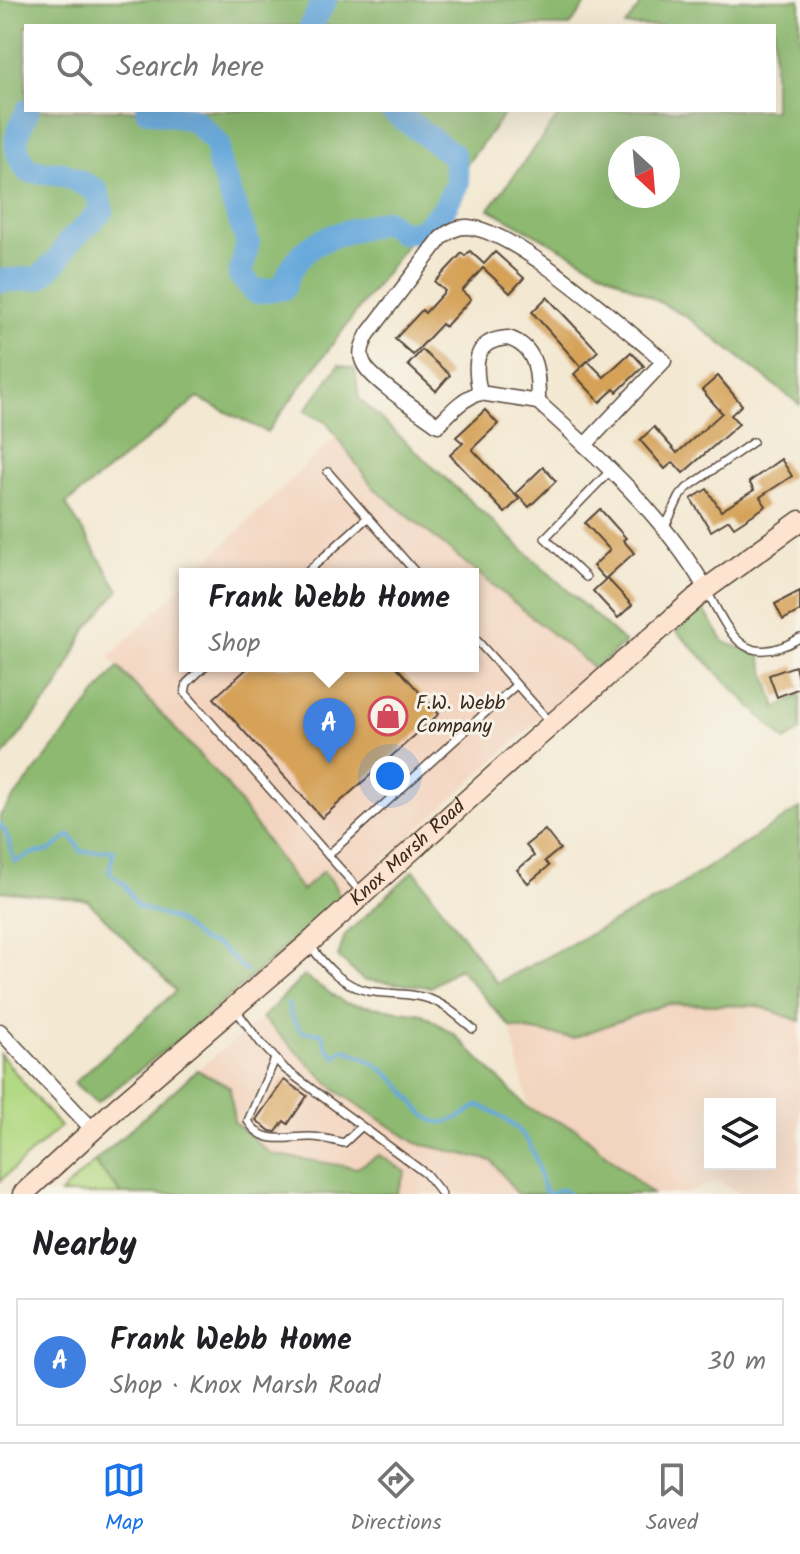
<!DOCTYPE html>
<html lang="en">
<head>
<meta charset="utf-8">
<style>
  body { margin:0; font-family:Kalam,sans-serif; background:#f2f2f2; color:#202124 }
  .controls { position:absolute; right:24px; bottom:24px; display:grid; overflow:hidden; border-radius:0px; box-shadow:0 8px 32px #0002 }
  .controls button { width:72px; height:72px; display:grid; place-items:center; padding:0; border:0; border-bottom:2px solid #e0e0e0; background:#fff; color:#202124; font:40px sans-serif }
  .compass { position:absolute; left:608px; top:136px; width:72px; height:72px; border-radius:50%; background:#fff; box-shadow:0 8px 32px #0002; rotate:154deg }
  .you { position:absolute; left:390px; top:776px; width:28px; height:28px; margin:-20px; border:6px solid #fff; border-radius:50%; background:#1a73e8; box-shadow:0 0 0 12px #1a73e833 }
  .badge { display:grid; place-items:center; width:52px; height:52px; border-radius:50%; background:#1a73e8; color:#fff; font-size:26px; font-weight:700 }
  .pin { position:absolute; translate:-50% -66px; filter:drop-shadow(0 2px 4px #0008) }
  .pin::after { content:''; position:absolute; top:42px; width:28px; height:24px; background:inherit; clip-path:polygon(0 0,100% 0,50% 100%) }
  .popup { position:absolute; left:179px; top:568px; width:300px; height:104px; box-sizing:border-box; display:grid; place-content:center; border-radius:0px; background:#fff; filter:drop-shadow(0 2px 6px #0005); font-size:26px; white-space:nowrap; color:#757577 }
  .popup b { font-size:30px; color:#202124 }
  .popup::after { content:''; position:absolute; left:50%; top:100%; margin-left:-16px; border:16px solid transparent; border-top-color:#fff }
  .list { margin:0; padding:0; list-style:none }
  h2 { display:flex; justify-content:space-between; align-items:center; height:104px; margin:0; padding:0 32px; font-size:34px }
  h2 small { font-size:26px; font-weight:400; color:#757577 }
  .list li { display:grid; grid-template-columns:52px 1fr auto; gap:24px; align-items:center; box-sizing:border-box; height:128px; margin:0 16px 16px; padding:0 16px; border:2px solid #e0e0e0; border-radius:0px }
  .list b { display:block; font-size:30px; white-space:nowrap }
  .list p { margin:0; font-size:26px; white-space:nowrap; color:#757577 }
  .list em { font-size:26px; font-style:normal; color:#757577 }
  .icon { flex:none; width:44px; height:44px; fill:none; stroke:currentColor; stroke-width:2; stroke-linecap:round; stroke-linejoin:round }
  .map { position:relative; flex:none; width:800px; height:1194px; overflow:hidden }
  .search { position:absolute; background:#fff; box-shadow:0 8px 32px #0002; left:24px; right:24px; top:24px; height:88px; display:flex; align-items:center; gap:20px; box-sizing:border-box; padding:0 28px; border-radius:0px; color:#757577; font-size:30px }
  .sheet { height:248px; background:#fff }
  nav { display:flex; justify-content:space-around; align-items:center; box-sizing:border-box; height:112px; border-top:2px solid #e0e0e0; background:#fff; font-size:22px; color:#757577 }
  nav a { display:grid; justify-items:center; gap:4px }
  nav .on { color:#1a73e8 }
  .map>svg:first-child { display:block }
  .built { fill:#f3d4bf; fill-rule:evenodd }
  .green { fill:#b2d983; stroke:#768250; stroke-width:2 }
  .forest { fill:#8db971; stroke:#647248; stroke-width:2; fill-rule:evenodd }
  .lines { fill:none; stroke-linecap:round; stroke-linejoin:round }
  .stream { stroke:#67a9db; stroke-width:4 }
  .river { stroke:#67a9db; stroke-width:24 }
  .building { fill:#d5a258 }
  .lane-casing { stroke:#574639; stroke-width:10 }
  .street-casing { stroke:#574639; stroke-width:17 }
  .secondary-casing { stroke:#574639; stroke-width:23 }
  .lane { stroke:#fff; stroke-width:7 }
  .street { stroke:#fff; stroke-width:14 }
  .secondary { stroke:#fde4d0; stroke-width:20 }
  .labels { text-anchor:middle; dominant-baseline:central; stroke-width:6; stroke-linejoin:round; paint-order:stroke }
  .poi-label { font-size:20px; fill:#3b2a1e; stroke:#f7f3e8; text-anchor:start }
  .street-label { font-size:20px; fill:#3b2a1e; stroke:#f7f3e8 }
</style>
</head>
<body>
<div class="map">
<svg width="800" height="1194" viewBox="0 0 800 1194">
  <rect width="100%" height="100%" fill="#f7f3e8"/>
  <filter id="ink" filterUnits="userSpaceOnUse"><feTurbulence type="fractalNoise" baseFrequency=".0125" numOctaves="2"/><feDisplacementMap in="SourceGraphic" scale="16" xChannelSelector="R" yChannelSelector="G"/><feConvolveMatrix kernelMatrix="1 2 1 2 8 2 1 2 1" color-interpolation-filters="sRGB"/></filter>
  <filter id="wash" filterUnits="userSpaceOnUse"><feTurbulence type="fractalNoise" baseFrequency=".006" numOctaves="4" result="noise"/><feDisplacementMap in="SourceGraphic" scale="32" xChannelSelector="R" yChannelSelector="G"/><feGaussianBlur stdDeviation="1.8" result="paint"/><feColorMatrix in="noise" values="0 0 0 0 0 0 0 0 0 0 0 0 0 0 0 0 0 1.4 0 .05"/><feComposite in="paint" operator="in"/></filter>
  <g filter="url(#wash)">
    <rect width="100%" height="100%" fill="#f3e8d1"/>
    <g class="built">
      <path d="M336 436 373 487 595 669 341 899 332 881 302 891 227 785 109 657 185 583V666H473V574H194Z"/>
      <path d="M666 1004 758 1006 800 1021V1194H743L717 1181 685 1194H652L577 1129 529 1109 510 1027 573 1038ZM710 1104H770V1164H710Z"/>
      <path d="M262 1018 337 1091 416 1143 492 1161 517 1194H396L406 1172 357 1168 271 1154 234 1122 230 1087 197 1070Z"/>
    </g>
    <g class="green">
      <path d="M0 1054 60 1127 0 1181Z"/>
      <path d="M94 1162 122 1194H60Z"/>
    </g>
    <g class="forest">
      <path d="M0 0H589L570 26H26V110H507L267 432 198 398 66 504 119 590 85 631 58 687 0 760Z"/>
      <path d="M644 0H800V405L687 317 489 209 563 110H774V26H625ZM620 148H668V196H620Z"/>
      <path d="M339 365 355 369 359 399 625 643 595 669 373 487 327 423 305 411Z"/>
      <path d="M702 607 724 642 760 655 776 708 800 695V731L785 741 676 631Z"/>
      <path d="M118 667 227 785 302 891 323 871 332 881 341 899 192 1029 97 1103 74 1083 176 991 87 900 0 891V815Z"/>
      <path d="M800 808V1021L758 1006 666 1004 573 1038 510 1027 459 968 431 987 363 980 338 957 345 935 414 870 497 983 663 896Z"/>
      <path d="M304 976 345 1003 422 1014 454 1034 529 1109 577 1129 652 1194H517L492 1161 416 1143 337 1091 262 1018Z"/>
      <path d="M197 1070 230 1087 234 1122 271 1154 357 1168 379 1155 406 1172 396 1194H122L94 1162Z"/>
    </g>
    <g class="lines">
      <g class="stream">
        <path d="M0 824 6 833 15 862 33 853 49 851 70 835 82 852 114 850 109 872 125 885 137 906 176 920 202 941 219 946 247 972"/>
        <path d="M288 1004 292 1018 302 1032 322 1033 326 1046 336 1057 343 1049C364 1056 382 1067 397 1082 409 1093 421 1119 438 1122 452 1124 468 1112 479 1105 507 1119 529 1131 537 1163 540 1175 540 1183 547 1194"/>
        <path d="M550 1194 561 1189 569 1194"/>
      </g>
      <g class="river">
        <path d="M311 26 325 0"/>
        <path d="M147 110 193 119 218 144V161L248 243 240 275 256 292 284 288C298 236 340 235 386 221L400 232H420L444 209 458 182 453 155 392 110"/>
        <path d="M0 281 39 278 58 260 68 243 102 211 96 190 63 174 28 171C10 146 15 136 28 110"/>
      </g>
    </g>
    <g id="blocks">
      <g class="building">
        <path d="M470 251 484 264 495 252 524 278 510 293 483 268 462 291 471 299 445 327 442 324 413 355 395 339 422 310 425 313 445 291 435 282 462 253 465 256Z"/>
        <path d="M547 297 598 351 581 367 532 312Z"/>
        <path d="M422 350 450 375 436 391 408 365Z"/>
        <path d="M631 352 644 366 617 392 614 389 600 402 574 374 588 361 604 377Z"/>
        <path d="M718 376 742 405 731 415 739 424 683 473 673 462 665 469 640 440 654 427 677 453 722 413 702 390Z"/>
        <path d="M485 410 498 424 472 449 519 499 505 513 450 455 463 443 456 437Z"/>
        <path d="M781 459 792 476 760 497 766 506 734 527 729 520 711 531 691 499 707 489 721 511 754 490 749 482Z"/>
        <path d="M543 467 556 481 529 507 516 493Z"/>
        <path d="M600 509 626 538 623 540 634 553 605 579 593 566 610 550 585 523Z"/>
        <path d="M607 578 632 605 618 618 593 591Z"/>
        <path d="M800 591V611L783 620 775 604Z"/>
        <path d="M250 666H396L439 714 322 818 214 698Z"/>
        <path d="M795 666 800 688 777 697 769 675Z"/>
        <path d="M545 830 560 849 545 861 549 866 528 883 517 870 534 856 526 845Z"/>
        <path d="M284 1080 307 1096 288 1124 284 1121 276 1132 270 1131 256 1120Z"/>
      </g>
    </g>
  </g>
  <g filter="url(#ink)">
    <use href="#blocks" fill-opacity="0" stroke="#574639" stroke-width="2"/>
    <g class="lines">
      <g class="lane-casing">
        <g id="lane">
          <path d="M328 472 417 574"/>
          <path d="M665 527 680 496 687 488 753 442"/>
          <path d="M305 574 368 517"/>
          <path d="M586 577 545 538 611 470"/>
          <path d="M707 591C731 636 744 670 800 638"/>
          <path d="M473 636 550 722"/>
          <path d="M205 666 187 683 185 693 328 855"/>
          <path d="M360 891 328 855 516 685"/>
          <path d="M310 945C325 966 343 986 368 991 390 995 411 992 432 1000 447 1006 460 1018 473 1029"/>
          <path d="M235 1009 260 1042 285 1069 426 1174 442 1194"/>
          <path d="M275 1059 248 1121C264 1147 286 1136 312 1137 322 1137 333 1141 344 1143L361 1127"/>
        </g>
      </g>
      <g class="street-casing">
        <g id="street">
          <path d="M508 338C538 347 538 375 538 402L480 393C474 366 472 340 508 338Z"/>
          <path d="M480 393C462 398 451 412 438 425 422 413 371 380 364 364 358 353 363 344 368 334L441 238C449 231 457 226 468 227 518 231 623 328 664 361L585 445"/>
          <path d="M538 402C600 458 664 516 706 589"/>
          <path d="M0 1031 93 1130"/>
        </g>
      </g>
      <g class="secondary-casing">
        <g id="secondary">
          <path id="s1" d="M23 1194 118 1107 309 943 526 747 706 589 800 521"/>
        </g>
      </g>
      <use href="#lane" class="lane"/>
      <use href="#street" class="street"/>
      <use href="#secondary" class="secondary"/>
    </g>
  </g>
  <defs>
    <g id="shop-ring" transform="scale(2)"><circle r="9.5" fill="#f7f3e8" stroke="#d1495b" stroke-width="1.5"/><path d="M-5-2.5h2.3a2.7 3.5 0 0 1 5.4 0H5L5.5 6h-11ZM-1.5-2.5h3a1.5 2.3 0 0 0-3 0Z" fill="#d1495b"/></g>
  </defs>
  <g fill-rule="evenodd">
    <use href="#shop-ring" x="388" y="716"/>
  </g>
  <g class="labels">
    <g class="poi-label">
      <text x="416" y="704">F.W. Webb<tspan x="416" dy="23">Company</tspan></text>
    </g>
    <g class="street-label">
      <text stroke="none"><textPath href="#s1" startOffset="514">Knox Marsh Road</textPath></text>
    </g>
  </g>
</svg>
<div class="controls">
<button><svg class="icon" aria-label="layers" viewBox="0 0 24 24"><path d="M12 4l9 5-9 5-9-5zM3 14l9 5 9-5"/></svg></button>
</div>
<svg class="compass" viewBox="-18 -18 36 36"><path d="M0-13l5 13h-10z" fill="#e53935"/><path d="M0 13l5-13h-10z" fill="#757577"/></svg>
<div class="you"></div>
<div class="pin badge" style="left:329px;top:764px;background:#3f7fe0">A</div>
<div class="popup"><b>Frank Webb Home</b>Shop</div>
<div class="search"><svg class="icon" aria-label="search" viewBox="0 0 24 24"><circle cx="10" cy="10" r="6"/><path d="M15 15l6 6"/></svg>Search here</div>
</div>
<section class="sheet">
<h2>Nearby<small></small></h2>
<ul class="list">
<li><span class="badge" style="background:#3f7fe0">A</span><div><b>Frank Webb Home</b><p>Shop · Knox Marsh Road</p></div><em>30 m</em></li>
</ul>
</section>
<nav>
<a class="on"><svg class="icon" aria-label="map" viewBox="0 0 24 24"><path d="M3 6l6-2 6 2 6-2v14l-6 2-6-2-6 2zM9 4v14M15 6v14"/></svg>Map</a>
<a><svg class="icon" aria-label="directions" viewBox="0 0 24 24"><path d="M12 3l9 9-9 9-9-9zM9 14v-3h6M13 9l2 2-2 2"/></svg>Directions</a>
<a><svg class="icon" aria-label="saved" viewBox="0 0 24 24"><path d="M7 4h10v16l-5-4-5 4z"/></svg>Saved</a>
</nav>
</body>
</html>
